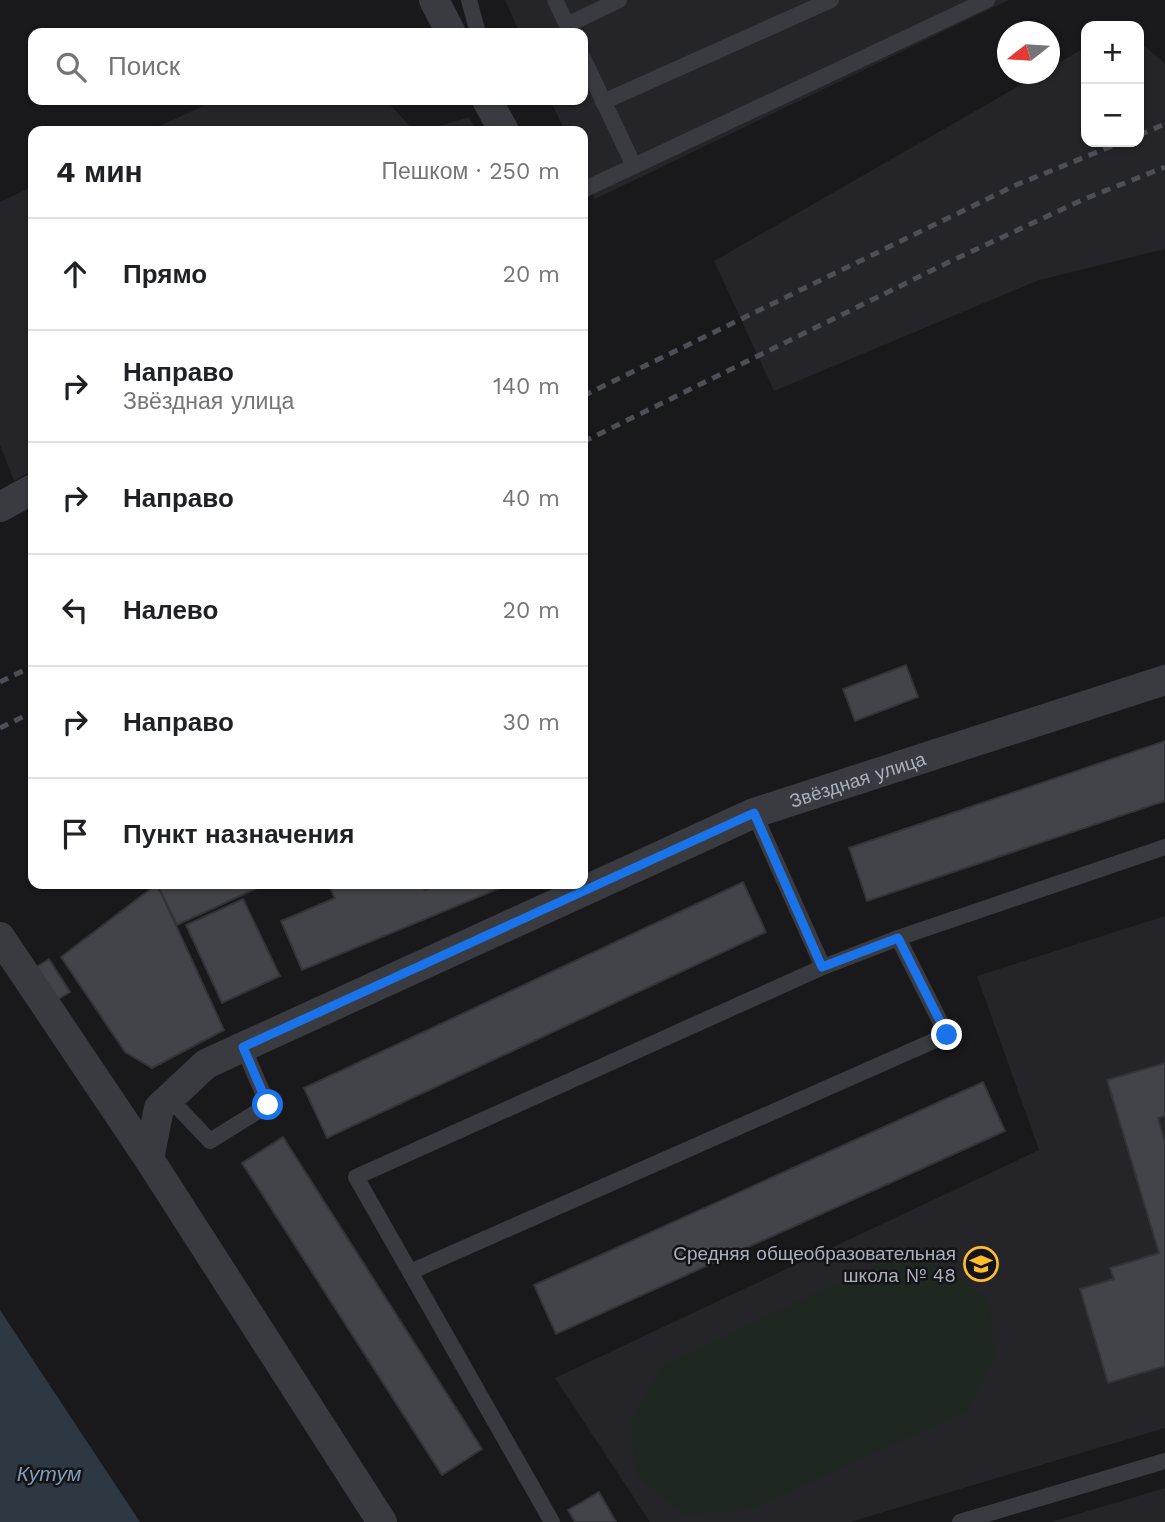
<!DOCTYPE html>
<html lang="ru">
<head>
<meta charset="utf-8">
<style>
  body { margin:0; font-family:"Work Sans",sans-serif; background:#f6f6f6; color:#202124 }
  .controls { position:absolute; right:21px; top:21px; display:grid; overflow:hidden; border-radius:14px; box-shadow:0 2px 5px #0004 }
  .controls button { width:63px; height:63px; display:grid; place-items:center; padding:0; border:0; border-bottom:2px solid #e0e0e0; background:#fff; color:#202124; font:35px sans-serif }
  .compass { position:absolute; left:997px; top:21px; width:63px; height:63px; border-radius:50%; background:#fff; box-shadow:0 2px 5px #0004; rotate:253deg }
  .stop { position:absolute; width:21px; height:21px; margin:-16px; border:5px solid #1a73e8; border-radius:50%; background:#fff }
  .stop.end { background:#1a73e8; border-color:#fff; box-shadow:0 2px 7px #0008 }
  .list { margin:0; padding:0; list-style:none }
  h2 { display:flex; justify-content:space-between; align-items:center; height:91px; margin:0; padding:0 28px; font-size:30px }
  h2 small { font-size:23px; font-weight:400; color:#757577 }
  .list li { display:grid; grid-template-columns:46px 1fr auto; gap:21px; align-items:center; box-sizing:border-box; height:112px; padding:0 28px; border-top:2px solid #e0e0e0 }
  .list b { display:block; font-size:26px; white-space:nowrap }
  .list p { margin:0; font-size:23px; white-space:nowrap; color:#757577 }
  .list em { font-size:23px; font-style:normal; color:#757577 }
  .icon { flex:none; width:38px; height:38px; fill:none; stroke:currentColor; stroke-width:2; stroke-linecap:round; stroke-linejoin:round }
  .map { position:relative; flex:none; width:1165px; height:1522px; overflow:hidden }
  .search { position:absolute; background:#fff; box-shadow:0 2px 5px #0004; left:28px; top:28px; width:560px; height:77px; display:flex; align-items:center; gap:18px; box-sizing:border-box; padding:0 24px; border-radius:14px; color:#757577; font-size:26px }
  .panel { position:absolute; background:#fff; box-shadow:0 2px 5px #0004; left:28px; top:126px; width:560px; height:763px; border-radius:14px }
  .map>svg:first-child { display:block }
  .built { fill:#252529 }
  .green { fill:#1e2820 }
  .water { fill:#2d3842 }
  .building { fill:#434449; stroke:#333338; stroke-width:2 }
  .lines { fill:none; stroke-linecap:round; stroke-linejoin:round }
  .lane { stroke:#3a3b41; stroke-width:16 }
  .street { stroke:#3a3b41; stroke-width:30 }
  .rail { stroke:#4d4f56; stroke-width:5; stroke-dasharray:9 7; stroke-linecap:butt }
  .route { stroke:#1a73e8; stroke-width:9 }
  .labels { text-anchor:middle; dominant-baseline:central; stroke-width:5; stroke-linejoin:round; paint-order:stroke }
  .street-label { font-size:19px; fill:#aab0bd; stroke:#141417 }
  .poi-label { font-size:19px; fill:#aab0bd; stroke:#141417; text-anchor:end }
  .water-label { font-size:21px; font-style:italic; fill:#7f9dba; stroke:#141417 }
</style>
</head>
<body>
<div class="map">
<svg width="1165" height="1522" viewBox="0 0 1165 1522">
  <rect width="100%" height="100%" fill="#19191c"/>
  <g class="built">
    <path d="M505 0H1009L595 199 583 171V131H565L550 100H583V33H520Z"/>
    <path d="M1139 41 1165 64V249L1039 280 774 391 714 261 1040 74H1050V68L1086 47V142H1139Z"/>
    <path d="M216 100H386L414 131H149Z"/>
    <path d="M469 117 476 131H422Z"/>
    <path d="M33 186V470L14 481 0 445V202Z"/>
    <path d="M1165 916V1428L850 1522H650L555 1378 1039 1150 977 976Z"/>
    <path d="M1165 1488V1522H1051Z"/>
  </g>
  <path class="green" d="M887 1260 944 1265 988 1300 996 1356 969 1410 749 1510 683 1514 637 1476 630 1422 662 1366Z"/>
  <path class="water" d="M0 1310 140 1522H0Z"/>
  <g class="building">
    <path d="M906 665 918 697 855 721 843 689Z"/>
    <path d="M1165 741V801L867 901 849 848Z"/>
    <path d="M743 882 766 932 327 1138 304 1088Z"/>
    <path d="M157 884 224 1030 152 1068 125 1052 61 957Z"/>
    <path d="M157 884H266L177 925Z"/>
    <path d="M328 884H422L425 890 439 884H510L302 970 281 921 335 898Z"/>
    <path d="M422 884H439L425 890Z"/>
    <path d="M243 899 280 976 222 1003 186 925Z"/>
    <path d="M49 959 70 992 57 1000 36 967Z"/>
    <path d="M1165 1063V1116L1158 1118 1165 1142V1366L1108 1383 1080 1289 1114 1279 1110 1268 1159 1253 1107 1080Z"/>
    <path d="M983 1082 1005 1131 556 1334 534 1285Z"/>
    <path d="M283 1137 482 1449 442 1475 242 1163Z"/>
    <path d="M599 1492 616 1522H575L568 1510Z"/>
  </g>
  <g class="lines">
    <g class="lane">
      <path d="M469 0 478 33"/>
      <path d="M555 0 571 33"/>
      <path d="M567 25 619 0"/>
      <path d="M583 58 634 166"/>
      <path d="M603 102 831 0"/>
      <path d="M583 190 987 0"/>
      <path d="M754 813 823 967"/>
      <path d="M169 1098 210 1141 268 1105 243 1047"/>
      <path d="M410 1272 947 1035 898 938"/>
      <path d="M552 1522 356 1177 823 967 898 938 1165 847"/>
      <path d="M960 1522 1165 1461"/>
    </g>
    <g class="street">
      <path d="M434 0 451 33"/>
      <path d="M487 100 504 131"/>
      <path d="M0 507 33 489"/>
      <path d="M0 937 149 1159 382 1522"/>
      <path id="s1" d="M149 1159 159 1108 206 1064 754 813 1165 680"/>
    </g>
    <g class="rail">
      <path d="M1139 135 1165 124"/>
      <path d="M583 396 1016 185 1122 142"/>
      <path d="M583 442 949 262 1082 200 1165 167"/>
      <path d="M0 682 33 666"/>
      <path d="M0 728 33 712"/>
    </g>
  </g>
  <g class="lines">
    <path class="route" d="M268 1105 243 1047 754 813 822 967 898 938 947 1035"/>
  </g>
  <defs>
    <g id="school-ring" transform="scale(1.75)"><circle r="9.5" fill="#141417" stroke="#ffbd2e" stroke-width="1.5"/><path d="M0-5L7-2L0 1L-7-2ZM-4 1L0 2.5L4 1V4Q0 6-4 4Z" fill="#ffbd2e"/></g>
  </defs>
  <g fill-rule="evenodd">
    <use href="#school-ring" x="981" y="1264"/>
  </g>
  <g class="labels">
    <g class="street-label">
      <text stroke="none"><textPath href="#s1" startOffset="828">Звёздная улица</textPath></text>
    </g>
    <g class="poi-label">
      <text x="956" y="1253">Средняя общеобразовательная<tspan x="956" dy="22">школа № 48</tspan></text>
    </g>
    <g class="water-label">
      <text x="49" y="1473">Кутум</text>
    </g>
  </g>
</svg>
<div class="controls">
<button>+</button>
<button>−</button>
</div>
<svg class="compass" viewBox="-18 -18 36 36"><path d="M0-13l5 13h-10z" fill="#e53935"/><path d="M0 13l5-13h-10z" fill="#757577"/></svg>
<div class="stop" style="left:268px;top:1105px"></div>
<div class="stop end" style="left:947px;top:1035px"></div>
<div class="search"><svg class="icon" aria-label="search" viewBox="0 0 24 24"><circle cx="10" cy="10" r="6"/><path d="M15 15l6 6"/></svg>Поиск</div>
<section class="panel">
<h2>4 мин<small>Пешком · 250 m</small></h2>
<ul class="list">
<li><svg class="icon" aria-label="ahead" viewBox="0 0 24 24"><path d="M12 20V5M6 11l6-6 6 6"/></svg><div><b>Прямо</b></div><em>20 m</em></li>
<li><svg class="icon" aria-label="right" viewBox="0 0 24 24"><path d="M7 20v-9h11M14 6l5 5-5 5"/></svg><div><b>Направо</b><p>Звёздная улица</p></div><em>140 m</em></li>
<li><svg class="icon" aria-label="right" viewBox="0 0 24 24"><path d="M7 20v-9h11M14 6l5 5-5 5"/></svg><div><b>Направо</b></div><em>40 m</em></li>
<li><svg class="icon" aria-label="left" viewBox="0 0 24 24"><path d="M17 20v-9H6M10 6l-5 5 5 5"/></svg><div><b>Налево</b></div><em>20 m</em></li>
<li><svg class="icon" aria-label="right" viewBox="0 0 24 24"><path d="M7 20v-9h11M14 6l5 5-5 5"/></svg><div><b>Направо</b></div><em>30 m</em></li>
<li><svg class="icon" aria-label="arrive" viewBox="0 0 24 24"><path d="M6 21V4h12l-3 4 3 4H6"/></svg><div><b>Пункт назначения</b></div></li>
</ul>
</section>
</div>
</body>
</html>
